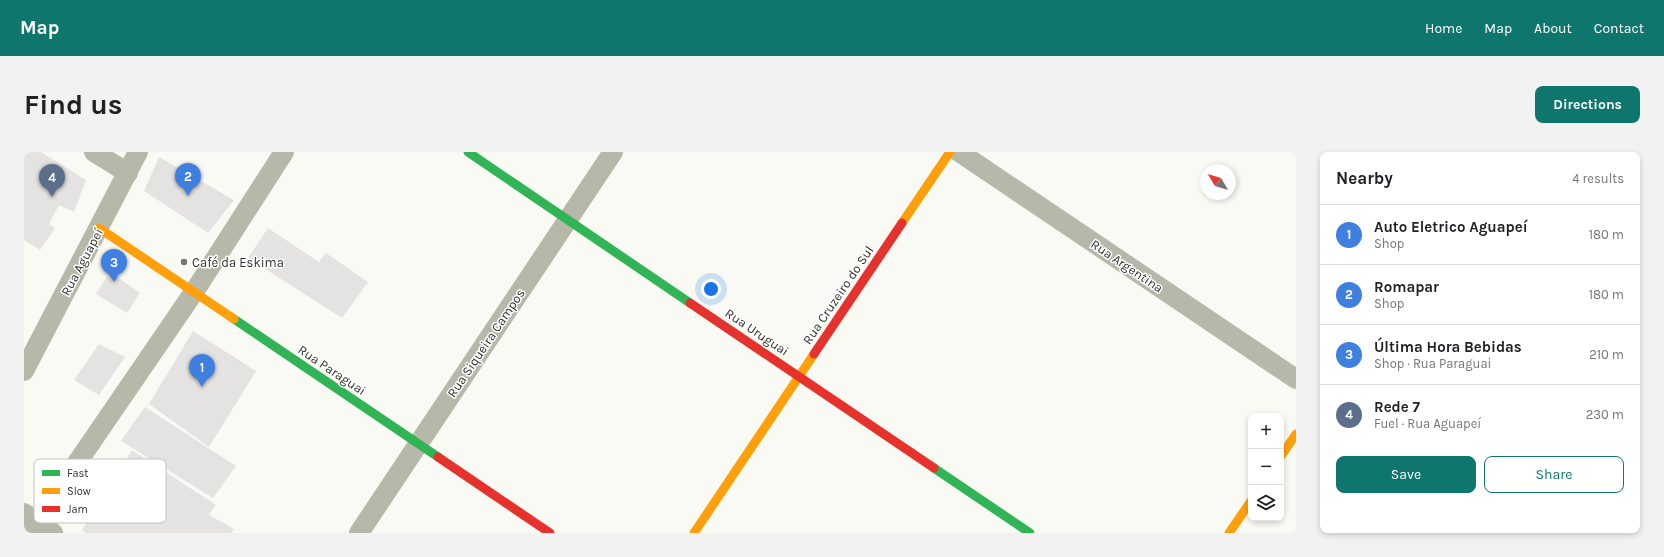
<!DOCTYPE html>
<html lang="en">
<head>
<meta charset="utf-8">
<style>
  body { margin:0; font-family:Karla,sans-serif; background:#f2f2f2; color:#202124 }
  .controls { position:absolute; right:12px; bottom:12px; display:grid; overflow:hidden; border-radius:8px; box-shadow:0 2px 6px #0003 }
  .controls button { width:36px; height:36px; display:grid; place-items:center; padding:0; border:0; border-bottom:1px solid #e0e0e0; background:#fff; color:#202124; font:20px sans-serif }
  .compass { position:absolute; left:1176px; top:12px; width:36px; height:36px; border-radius:50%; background:#fff; box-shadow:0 2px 6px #0003; rotate:308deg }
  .you { position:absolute; left:687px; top:137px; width:14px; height:14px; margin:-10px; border:3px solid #fff; border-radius:50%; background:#1a73e8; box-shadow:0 0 0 6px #1a73e833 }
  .badge { display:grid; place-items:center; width:26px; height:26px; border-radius:50%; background:#0f766e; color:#fff; font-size:13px; font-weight:700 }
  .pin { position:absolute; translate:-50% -33px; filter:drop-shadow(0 1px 2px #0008) }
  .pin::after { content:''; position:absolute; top:21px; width:14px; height:12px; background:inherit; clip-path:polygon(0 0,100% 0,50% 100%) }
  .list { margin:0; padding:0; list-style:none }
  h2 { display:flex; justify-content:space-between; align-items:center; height:52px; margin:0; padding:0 16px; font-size:17px }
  h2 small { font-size:13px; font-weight:400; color:#757577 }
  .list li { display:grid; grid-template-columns:26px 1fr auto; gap:12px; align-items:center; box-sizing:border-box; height:60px; padding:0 16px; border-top:1px solid #e0e0e0 }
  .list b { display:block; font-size:15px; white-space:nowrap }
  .list p { margin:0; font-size:13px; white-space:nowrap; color:#757577 }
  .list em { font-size:13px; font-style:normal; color:#757577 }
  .actions { display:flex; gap:8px; padding:12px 16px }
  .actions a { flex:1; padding:9px 0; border:1px solid #0f766e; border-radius:8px; text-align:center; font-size:14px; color:#0f766e }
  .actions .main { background:#0f766e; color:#fff }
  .icon { flex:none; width:22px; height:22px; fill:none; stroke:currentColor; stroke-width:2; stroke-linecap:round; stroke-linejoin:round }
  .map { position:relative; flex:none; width:1272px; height:381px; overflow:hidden; border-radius:8px }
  header { display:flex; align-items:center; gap:24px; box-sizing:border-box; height:56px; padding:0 20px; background:#0f766e; color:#fff }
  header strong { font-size:19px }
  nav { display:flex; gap:22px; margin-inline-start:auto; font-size:14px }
  .intro { display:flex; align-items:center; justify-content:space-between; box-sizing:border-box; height:96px; padding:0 24px }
  h1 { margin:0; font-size:28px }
  .button { padding:10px 18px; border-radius:8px; background:#0f766e; color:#fff; font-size:14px; font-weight:700 }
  main { display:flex; gap:24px; padding:0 24px }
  aside { flex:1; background:#fff; border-radius:8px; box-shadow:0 2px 6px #0003 }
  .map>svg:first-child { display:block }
  .building { fill:#e5e3e2 }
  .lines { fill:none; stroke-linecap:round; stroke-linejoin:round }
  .street { stroke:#b6b9aa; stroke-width:20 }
  .fast { stroke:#30b455; stroke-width:9 }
  .slow { stroke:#ff9f0a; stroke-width:9 }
  .jam { stroke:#e5322d; stroke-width:9 }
  .poi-dot { fill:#767773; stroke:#fff; stroke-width:1.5 }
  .labels { text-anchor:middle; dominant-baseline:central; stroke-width:3; stroke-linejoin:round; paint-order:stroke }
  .street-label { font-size:13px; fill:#30312d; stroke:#fff }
  .poi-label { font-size:13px; fill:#30312d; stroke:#fff; text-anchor:start }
  .key { fill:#fff; stroke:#c1c1c0; stroke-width:1 }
  .key-label { font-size:11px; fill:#30312d }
</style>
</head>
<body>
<header>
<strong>Map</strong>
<nav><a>Home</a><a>Map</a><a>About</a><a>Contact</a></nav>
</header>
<div class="intro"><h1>Find us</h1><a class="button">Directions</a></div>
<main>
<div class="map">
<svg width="1272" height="381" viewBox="0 0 1272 381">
  <rect width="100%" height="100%" fill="#f9faf4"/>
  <g class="building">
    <path d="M0 0H17L62 28 50 60 35 53 25 72 31 76 16 98 0 88V37L1 35H0Z"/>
    <path d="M135 5 210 48 184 81 120 39Z"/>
    <path d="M244 76 295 110 302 101 344 130 318 166 224 106Z"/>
    <path d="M86 120 116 141 103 161 72 142Z"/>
    <path d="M169 179 232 219 185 295 125 252Z"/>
    <path d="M75 192 101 205 75 243 50 228Z"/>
    <path d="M121 255 212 314 189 346 97 289Z"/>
    <path d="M108 298 192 353 185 363 210 377 207 381H62L58 378Z"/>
  </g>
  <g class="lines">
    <g class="street">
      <path d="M70 0 104 21"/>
      <path d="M935 0 1272 227"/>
      <path d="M0 219 114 0"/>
      <path d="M0 361 29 381"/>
      <path d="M5 381 170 140 260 0"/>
      <path d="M335 381 589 0"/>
    </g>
    <g class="fast">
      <path d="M444 0 666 151"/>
      <path d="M210 167 414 305"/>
      <path d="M910 316 1006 381"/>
    </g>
    <g class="slow">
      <path d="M878 71 926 0"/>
      <path d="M75 76 210 167"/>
      <path d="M1257 304 1272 282"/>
      <path d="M670 381 790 202"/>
      <path d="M1205 381 1227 349"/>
    </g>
    <g class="jam">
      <path d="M666 151 910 316"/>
      <path d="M790 202 878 71"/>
      <path d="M414 305 526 381"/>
    </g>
  </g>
  <circle class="poi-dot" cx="160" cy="110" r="4"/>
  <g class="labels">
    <g class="street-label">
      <text transform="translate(58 110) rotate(-62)">Rua Aguapeí</text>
      <text transform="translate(1103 114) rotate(34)">Rua Argentina</text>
      <text transform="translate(814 143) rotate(-56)">Rua Cruzeiro do Sul</text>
      <text transform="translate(733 180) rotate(34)">Rua Uruguai</text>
      <text transform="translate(462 191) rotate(-56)">Rua Siqueira Campos</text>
      <text transform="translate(308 218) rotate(34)">Rua Paraguai</text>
    </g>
    <g class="poi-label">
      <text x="168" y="110">Café da Eskima</text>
    </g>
  </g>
  <rect x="10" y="307" width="132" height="64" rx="6" class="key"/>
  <rect x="18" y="318" width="18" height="6" fill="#30b455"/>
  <rect x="18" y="336" width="18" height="6" fill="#ff9f0a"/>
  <rect x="18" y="354" width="18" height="6" fill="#e5322d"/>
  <g class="key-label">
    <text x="43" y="325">Fast</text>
    <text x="43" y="343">Slow</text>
    <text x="43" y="361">Jam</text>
  </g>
</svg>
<div class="controls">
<button>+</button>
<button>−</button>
<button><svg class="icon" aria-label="layers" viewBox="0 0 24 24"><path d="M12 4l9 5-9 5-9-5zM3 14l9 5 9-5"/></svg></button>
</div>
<svg class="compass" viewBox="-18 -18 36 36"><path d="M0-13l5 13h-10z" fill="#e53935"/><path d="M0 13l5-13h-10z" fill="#757577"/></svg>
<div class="you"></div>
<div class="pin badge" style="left:178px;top:235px;background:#3f7fe0">1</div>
<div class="pin badge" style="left:164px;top:44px;background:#3f7fe0">2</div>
<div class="pin badge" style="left:90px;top:130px;background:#3f7fe0">3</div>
<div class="pin badge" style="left:28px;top:45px;background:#5c6f8a">4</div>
</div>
<aside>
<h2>Nearby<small>4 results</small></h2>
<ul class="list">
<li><span class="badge" style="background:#3f7fe0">1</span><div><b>Auto Eletrico Aguapeí</b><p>Shop</p></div><em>180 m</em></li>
<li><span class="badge" style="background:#3f7fe0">2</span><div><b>Romapar</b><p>Shop</p></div><em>180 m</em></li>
<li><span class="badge" style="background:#3f7fe0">3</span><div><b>Última Hora Bebidas</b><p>Shop · Rua Paraguai</p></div><em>210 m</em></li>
<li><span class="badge" style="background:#5c6f8a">4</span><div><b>Rede 7</b><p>Fuel · Rua Aguapeí</p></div><em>230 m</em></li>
</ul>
<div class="actions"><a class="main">Save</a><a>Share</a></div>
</aside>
</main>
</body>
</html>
